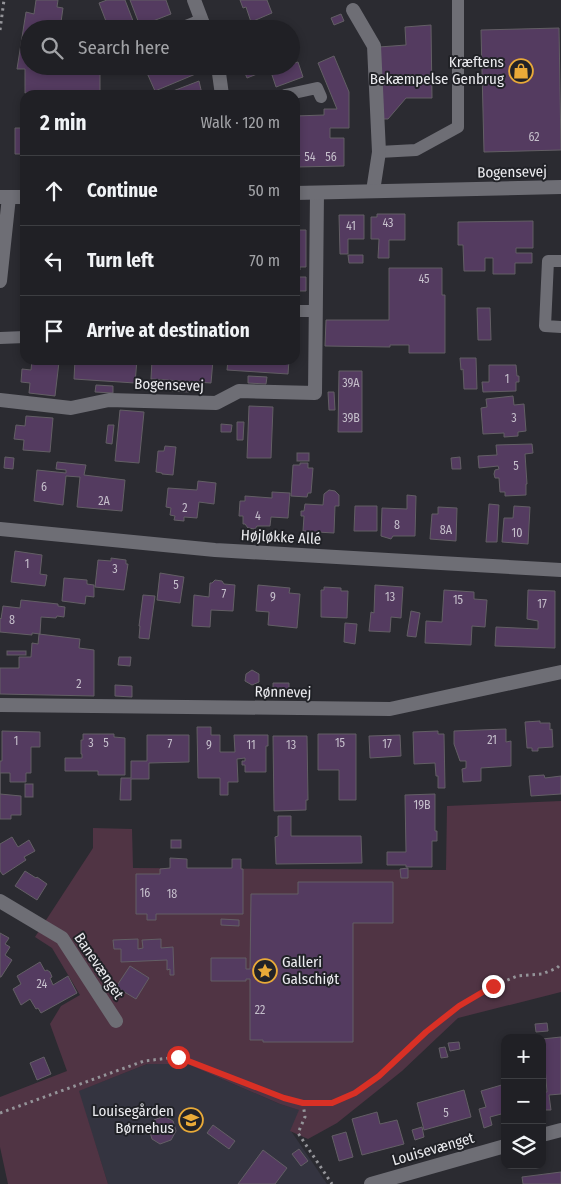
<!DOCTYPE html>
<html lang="en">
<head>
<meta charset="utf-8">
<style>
  body { margin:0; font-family:"Fira Sans Condensed",sans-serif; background:#28282d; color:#f1f3f6 }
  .controls { position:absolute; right:15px; bottom:15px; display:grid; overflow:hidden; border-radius:10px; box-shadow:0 2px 8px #0003 }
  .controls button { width:45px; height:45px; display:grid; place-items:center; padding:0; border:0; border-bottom:1px solid #3d3e42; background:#202025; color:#f1f3f6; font:25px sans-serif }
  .stop { position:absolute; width:15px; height:15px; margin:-11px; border:4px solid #d93025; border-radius:50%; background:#fff }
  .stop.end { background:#d93025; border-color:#fff; box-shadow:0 1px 5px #0008 }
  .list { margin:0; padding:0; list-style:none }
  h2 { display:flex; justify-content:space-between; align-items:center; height:65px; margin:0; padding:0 20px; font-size:21px }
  h2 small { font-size:16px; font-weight:400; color:#a2a3a7 }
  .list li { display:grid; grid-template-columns:32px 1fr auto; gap:15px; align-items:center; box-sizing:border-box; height:70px; padding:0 20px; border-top:1px solid #3d3e42 }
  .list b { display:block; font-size:19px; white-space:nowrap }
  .list em { font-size:16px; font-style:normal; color:#a2a3a7 }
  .icon { flex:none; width:28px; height:28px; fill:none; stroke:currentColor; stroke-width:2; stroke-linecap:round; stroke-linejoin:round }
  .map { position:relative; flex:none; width:561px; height:1184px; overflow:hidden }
  .search { position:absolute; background:#202025; box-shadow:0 2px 8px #0003; left:20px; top:20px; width:280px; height:55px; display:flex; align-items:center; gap:12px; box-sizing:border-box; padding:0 18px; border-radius:28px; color:#a2a3a7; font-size:19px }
  .panel { position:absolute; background:#202025; box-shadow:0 2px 8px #0003; left:20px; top:90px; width:280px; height:275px; border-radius:15px }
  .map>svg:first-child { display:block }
  .built { fill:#343440 }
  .green { fill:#503444 }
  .building { fill:#543b60; stroke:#635f65 }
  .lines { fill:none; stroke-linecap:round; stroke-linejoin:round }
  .path { stroke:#949499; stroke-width:3; stroke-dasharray:2.5 4; stroke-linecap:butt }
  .service { stroke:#6e6e75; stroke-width:12 }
  .minor { stroke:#6e6e75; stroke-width:14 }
  .tertiary { stroke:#6e6e75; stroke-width:14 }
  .route { stroke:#d93025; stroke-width:6 }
  .labels { text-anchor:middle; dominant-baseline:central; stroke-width:4; stroke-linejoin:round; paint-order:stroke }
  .number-label { font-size:12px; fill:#c5bfcb }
  .poi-label { font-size:15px; fill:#ebebef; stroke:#212227; text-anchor:end }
  .street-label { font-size:15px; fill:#ebebef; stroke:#212227 }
</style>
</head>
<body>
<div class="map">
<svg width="561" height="1184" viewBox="0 0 561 1184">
  <rect width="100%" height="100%" fill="#2b2b31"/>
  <path class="built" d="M147 1064H187L280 1104 300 1110 291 1131 327 1184H108L78 1091Z"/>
  <path class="green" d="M561 801V992L458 1018 402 1071 337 1123 308 1139 290 1131 299 1110 280 1104 187 1064H147L79 1091 108 1184H8L0 1147V1097L67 1071 50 1024 61 1006 80 995 52 948 35 937 93 848V828L132 829 133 868 446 870 447 806Z"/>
  <g class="building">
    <path d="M36 0H58L57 7 63 8 60 29H29V68H100V94L33 95V93H25V69H17L26 12 34 14Z"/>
    <path d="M107 0H125L135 26 127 29H109L99 3Z"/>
    <path d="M130 0H166L171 14 140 26Z"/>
    <path d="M240 0H267L272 13 251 22 246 7 243 8Z"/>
    <path d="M341 14 344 21 334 25 331 18Z"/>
    <path d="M431 25 432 98H406L388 119H380L379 47 406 45 405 27Z"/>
    <path d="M559 28 561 150 484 152 481 30Z"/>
    <path d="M334 56 349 92V128H330V138H344V166L295 167V116L324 115V109H337L318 63Z"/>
    <path d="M298 62 303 77 276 87 271 72 286 66H291V64Z"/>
    <path d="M152 66H195L198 73 155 91 147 73 154 70Z"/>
    <path d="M242 66H272V68L247 78Z"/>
    <path d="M199 81 202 94 173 95V91Z"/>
    <path d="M22 117H25V154H15V128H22Z"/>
    <path d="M377 214H405V240H389V258H378L379 239H371V217H377Z"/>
    <path d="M339 215H364V239H348V254H340Z"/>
    <path d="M533 221V248H516V253H532V263H515V274H493V258H485V271H464L463 245H458V222Z"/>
    <path d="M295 230H306V267H300V270H295Z"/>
    <path d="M348 255H363V263H349Z"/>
    <path d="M389 268H442V295H445V353H409V345H390V347L325 346 326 320H389Z"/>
    <path d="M295 277H306V291H297V286H295Z"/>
    <path d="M477 308H490L491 340H478Z"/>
    <path d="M460 358H476L477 389H464L463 369 461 370Z"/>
    <path d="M32 360 59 362 55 396 29 393 30 383 21 382 22 369 31 370Z"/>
    <path d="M75 360H137L135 383 74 379Z"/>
    <path d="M152 360H213L211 383 151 379Z"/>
    <path d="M228 360H289L288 374 227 370Z"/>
    <path d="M489 365H516L517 376H519V382H516V391L483 392 482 382H489Z"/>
    <path d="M339 371H362V432H338Z"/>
    <path d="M248 376 267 377 266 384 248 383Z"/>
    <path d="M96 385 113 386V393L95 392Z"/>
    <path d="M172 385 190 386 189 392 171 391Z"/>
    <path d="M328 392H334L335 410H329Z"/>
    <path d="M513 396 514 405 524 404 526 431 518 432V436L504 437V433L483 434 481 408 487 407 486 399Z"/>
    <path d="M249 406 273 407 271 458H247Z"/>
    <path d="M120 410 144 412 139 463 115 461Z"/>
    <path d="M26 416 53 418 50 452 23 450 24 440 14 439 16 425 25 426Z"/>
    <path d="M237 422H244L243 440H237Z"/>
    <path d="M221 424 232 425 231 432H221Z"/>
    <path d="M108 425H114L112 444 106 443Z"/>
    <path d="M532 444 533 453 525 454 527 484H526V495L505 496V492H500L499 478H495L494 474 495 470 499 469 498 466 479 468 478 456 497 455 496 445Z"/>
    <path d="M165 446 176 447 173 475 162 474V473L156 472 158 451H164Z"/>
    <rect x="297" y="453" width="12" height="8"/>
    <path d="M5 457 14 458 13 469 4 468Z"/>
    <path d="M460 457 461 469H452L451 458Z"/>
    <path d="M57 462 86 465 84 475 125 480 122 511 77 507 80 477 66 476 63 505 34 501 37 470 66 473V470L56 469Z"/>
    <path d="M300 463H308V468H313L311 493H308L307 497 291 496 293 465H300Z"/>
    <path d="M198 481 216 483 214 504 199 502 197 518 184 517V521L174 520 175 516 170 515 171 508 166 507 168 488 197 490Z"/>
    <path d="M329 490 335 491 339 495V506H335L334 533 317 532 315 535H308L306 531H303L304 516H301V511H304L305 504 323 505 324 494Z"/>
    <path d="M272 492 290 493 288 518 271 517 270 526H257L255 529 248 528 245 524H243V516H239L240 501H245V496L272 498Z"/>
    <path d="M407 495 416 496 415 536H393L391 539 381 536 382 508 407 509Z"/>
    <path d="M489 504 499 505 497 542H486Z"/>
    <path d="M355 506H377V531H354Z"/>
    <path d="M514 506 530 507 528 544 502 542 504 518H513Z"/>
    <path d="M438 507 457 508 456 541 430 539 432 514H438Z"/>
    <path d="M15 551 42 555 40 574 47 575 45 586 11 582Z"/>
    <path d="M111 558 126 560V564H128L124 590 95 587 98 560 111 561Z"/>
    <path d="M160 573 184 577 180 603 157 600Z"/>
    <path d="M64 578 87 580V584L94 585V597L86 596 85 604 62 601Z"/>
    <path d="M215 580 222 581 224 584 235 585 233 611 211 610 210 627 192 626 194 595 209 597 210 583H212Z"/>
    <path d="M258 585 290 588 289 593 300 594 297 628 268 625 269 612 256 611Z"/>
    <path d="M375 585 403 587 401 618 391 617 390 632 369 631 371 612 374 613Z"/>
    <path d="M324 587 341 588V591H348L347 618 321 617V590H324Z"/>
    <path d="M444 590 474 592V599L487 600 485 627 472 626 471 645 425 643 426 621 442 622Z"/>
    <path d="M528 590 555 591V648L495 646 496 627 538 629V621L527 619Z"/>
    <path d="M143 595 155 596 149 639 139 638 140 626H139Z"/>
    <path d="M21 600 58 604V606L65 607 64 617 57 616 56 618 41 617 40 634 32 633V635L0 632V618L1 619 3 606 20 608Z"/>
    <path d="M411 611 420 613 416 637 407 636Z"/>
    <path d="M345 623 357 624 355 644 344 642Z"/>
    <path d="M39 634 80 639 79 648 94 650V696L0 694V668H19V657H31L32 643 38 644Z"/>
    <rect x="7" y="651" width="19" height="4"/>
    <path d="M119 657H131L130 666 118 665Z"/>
    <path d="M252 670 259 674V682L252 685 245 681 246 674Z"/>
    <path d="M273 683H289V693H282V698H273Z"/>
    <path d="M115 685 132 686V697L115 696Z"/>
    <path d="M540 721V723H550V730L552 729 553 747 538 748V751H532V748H527L525 722Z"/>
    <path d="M197 727H211V735H220V752H235L234 735H268V746H266V772H245V765H242V761H245V758L237 759 238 782H228V795H220V778H198Z"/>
    <path d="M506 729V742L511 741V766L481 768V781L463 782 462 769 466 768V761H460L454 744V731Z"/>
    <path d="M2 731 40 732V747H31V773H26V782H10V773H0V794L21 796V815H11V819H0V761H2Z"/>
    <path d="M438 731V734H444L445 788H438V776H436L435 763 414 764 413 732Z"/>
    <path d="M83 734H114V737L125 738V775H98V771H65V758H82V754H81V740H83Z"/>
    <path d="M318 734H356V800H339V770H318Z"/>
    <path d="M147 735H189V762L149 763V779H131V800H120L121 778H131V761H147Z"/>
    <path d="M400 735 401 756 370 758 369 736Z"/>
    <path d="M273 736H307L308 800H306V810L274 811Z"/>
    <path d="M544 775 545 778 561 776V794L531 796 529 776Z"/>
    <rect x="25" y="784" width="8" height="13"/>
    <path d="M435 794V831H437V841H432V867H406V865H387V852H406L405 795Z"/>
    <path d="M278 816H291V836H361L362 863 276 864 275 837 278 836Z"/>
    <path d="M12 837 18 847 29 840 35 851 24 857 26 860 3 875 0 871V844Z"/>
    <rect x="171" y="840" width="10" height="8"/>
    <path d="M170 858 187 859V868H232V859H241V869H243V914H156V920H147V914H136V874H160V869L170 868Z"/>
    <path d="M408 868V878H401L400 869Z"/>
    <path d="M25 871 36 878 37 877 47 884 37 900 15 886Z"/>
    <path d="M298 882H393V923H353V1042H263V1040H250V979H246V981H211V958H246V969H250L251 894H298Z"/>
    <path d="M221 919 239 920V926L221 925Z"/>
    <path d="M0 933 9 938 5 944 10 947 5 955 12 960 1 977H0Z"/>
    <path d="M138 939V949L143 948 142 940 161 939V948L173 947 174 975H170V969L167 970V960L121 962V949H114L113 940Z"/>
    <path d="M40 962 45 971 47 970 50 972 52 977 50 978 53 985 68 976 77 993 41 1013 38 1008 36 1009 30 999 21 1005 13 989 21 984 17 976Z"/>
    <path d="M130 966 149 978 136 999 116 987Z"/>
    <path d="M547 1023 548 1031 536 1032 535 1024Z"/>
    <path d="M561 1037V1094L549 1095 551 1110H542V1092H547L544 1054 542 1055V1039Z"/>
    <path d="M459 1042 460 1049 450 1051 448 1043Z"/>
    <path d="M445 1047 448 1057 441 1058 439 1048Z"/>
    <path d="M44 1057 51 1074 37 1080 30 1063Z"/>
    <path d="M505 1084V1113L490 1117 492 1125 484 1128 479 1109 486 1107 481 1091Z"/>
    <path d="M464 1090 471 1117 424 1130 417 1103Z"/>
    <path d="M377 1112 380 1124 397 1120 404 1144 362 1155 352 1119Z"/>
    <path d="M164 1116 173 1121 176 1131 171 1140 160 1144 152 1139 149 1129 154 1120Z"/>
    <path d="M213 1125 235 1141 229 1149 207 1133Z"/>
    <path d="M422 1127 424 1137 415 1140 412 1130Z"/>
    <path d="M346 1132 353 1157 339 1161 332 1136Z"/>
    <path d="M299 1149 308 1161 301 1166 292 1154Z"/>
    <path d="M263 1150 287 1168 275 1184H238Z"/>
    <path d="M561 1172V1184H523L522 1177Z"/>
  </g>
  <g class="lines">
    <g class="path">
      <path d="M0 30 4 0"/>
      <path d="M22 322 25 303"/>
      <path d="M303 1103 305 1117 298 1133 332 1184"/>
      <path d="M0 1113 144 1061 178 1057 284 1098 303 1103H332L355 1093 379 1076 426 1032 459 1006 493 986 517 976 542 974 557 968 561 964"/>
    </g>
    <g class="service">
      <path d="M178 29 201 20"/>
      <path d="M285 95 317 88 321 97"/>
      <path d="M379 152 416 150 458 127V0"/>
      <path d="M561 261H548L545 326 561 327"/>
      <path d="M295 311H316"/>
      <path d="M0 338 25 337"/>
    </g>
    <g class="minor">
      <path d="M194 0 205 29"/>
      <path d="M353 10 374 46 379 152 373 191"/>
      <path d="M218 66 222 95"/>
      <path d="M0 281 9 197"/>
      <path d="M0 400 71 408 109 400 216 403 239 391 315 393 317 193"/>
      <path d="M0 529 215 550 561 570"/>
      <path d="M0 705 390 709 561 672"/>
      <path d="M0 901 62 938 116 1021"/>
      <path d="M542 1135 561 1130"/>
      <path d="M371 1184 505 1146"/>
    </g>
    <g class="tertiary">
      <path d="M295 193 561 187"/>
      <path d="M0 197H25"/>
    </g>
  </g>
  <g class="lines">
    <path class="route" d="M178 1057 284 1098 303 1103H332L355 1093 379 1076 426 1032 459 1006 493 986"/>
  </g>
  <defs>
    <g id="shop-ring" transform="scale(1.25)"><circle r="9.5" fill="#212227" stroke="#e9aa38" stroke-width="1.5"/><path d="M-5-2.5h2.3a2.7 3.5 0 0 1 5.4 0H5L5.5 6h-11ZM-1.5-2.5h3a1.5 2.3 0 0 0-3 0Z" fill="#e9aa38"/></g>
    <g id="sight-ring" transform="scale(1.25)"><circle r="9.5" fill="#212227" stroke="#e9aa38" stroke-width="1.5"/><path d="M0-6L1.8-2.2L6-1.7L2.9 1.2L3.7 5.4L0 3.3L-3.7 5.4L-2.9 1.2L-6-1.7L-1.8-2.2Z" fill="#e9aa38"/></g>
    <g id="school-ring" transform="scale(1.25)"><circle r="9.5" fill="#212227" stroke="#e9aa38" stroke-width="1.5"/><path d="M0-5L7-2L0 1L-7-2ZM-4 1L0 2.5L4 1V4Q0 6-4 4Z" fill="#e9aa38"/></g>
  </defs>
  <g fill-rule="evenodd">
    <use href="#shop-ring" x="521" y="71"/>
    <use href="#sight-ring" x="265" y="971"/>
    <use href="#school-ring" x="191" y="1120"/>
  </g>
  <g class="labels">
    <g class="number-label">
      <text x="534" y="137">62</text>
      <text x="310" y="157">54</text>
      <text x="331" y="157">56</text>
      <text x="388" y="223">43</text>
      <text x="351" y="226">41</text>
      <text x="424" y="279">45</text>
      <text x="507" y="379">1</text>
      <text x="351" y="383">39A</text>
      <text x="351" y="418">39B</text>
      <text x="514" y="418">3</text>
      <text x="516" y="466">5</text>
      <text x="44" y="487">6</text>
      <text x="104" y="501">2A</text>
      <text x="185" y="508">2</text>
      <text x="258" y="516">4</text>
      <text x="397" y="525">8</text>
      <text x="446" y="530">8A</text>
      <text x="517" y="533">10</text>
      <text x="27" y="564">1</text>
      <text x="115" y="569">3</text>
      <text x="176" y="585">5</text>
      <text x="224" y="594">7</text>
      <text x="273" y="597">9</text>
      <text x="390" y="597">13</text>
      <text x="458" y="600">15</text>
      <text x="542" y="604">17</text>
      <text x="12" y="620">8</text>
      <text x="79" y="684">2</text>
      <text x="492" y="740">21</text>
      <text x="16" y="741">1</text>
      <text x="91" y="743">3</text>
      <text x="106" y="743">5</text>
      <text x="340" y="743">15</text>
      <text x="170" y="744">7</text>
      <text x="387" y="744">17</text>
      <text x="209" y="745">9</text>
      <text x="251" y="745">11</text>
      <text x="291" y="745">13</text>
      <text x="422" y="805">19B</text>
      <text x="145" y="893">16</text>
      <text x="172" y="894">18</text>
      <text x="42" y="984">24</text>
      <text x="260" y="1010">22</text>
      <text x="446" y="1113">5</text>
    </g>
    <g class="poi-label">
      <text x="504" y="62">Kræftens<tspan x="504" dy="17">Bekæmpelse Genbrug</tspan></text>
      <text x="282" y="962" text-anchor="start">Galleri<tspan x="282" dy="17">Galschiøt</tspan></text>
      <text x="174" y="1111">Louisegården<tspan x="174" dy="17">Børnehus</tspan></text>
    </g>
    <g class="street-label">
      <text transform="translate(512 172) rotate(-1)">Bogensevej</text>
      <text transform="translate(169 385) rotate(2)">Bogensevej</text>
      <text transform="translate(281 537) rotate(3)">Højløkke Allé</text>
      <text transform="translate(283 692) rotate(1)">Rønnevej</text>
      <text transform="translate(99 966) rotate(56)">Banevænget</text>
      <text transform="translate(433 1149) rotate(-16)">Louisevænget</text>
    </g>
  </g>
</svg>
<div class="controls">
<button>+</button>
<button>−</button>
<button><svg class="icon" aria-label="layers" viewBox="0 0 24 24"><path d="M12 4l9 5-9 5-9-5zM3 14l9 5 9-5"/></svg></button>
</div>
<div class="stop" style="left:178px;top:1057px"></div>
<div class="stop end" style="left:493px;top:986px"></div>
<div class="search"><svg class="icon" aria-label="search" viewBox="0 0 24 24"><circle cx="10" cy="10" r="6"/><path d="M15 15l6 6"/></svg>Search here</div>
<section class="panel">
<h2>2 min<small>Walk · 120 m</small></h2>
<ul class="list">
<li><svg class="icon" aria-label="ahead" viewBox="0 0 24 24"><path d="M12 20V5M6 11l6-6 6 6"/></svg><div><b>Continue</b></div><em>50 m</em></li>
<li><svg class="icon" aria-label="left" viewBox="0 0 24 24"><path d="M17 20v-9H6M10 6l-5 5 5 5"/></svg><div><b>Turn left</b></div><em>70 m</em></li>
<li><svg class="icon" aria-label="arrive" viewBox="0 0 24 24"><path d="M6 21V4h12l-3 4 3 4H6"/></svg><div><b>Arrive at destination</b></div></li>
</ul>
</section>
</div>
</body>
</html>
